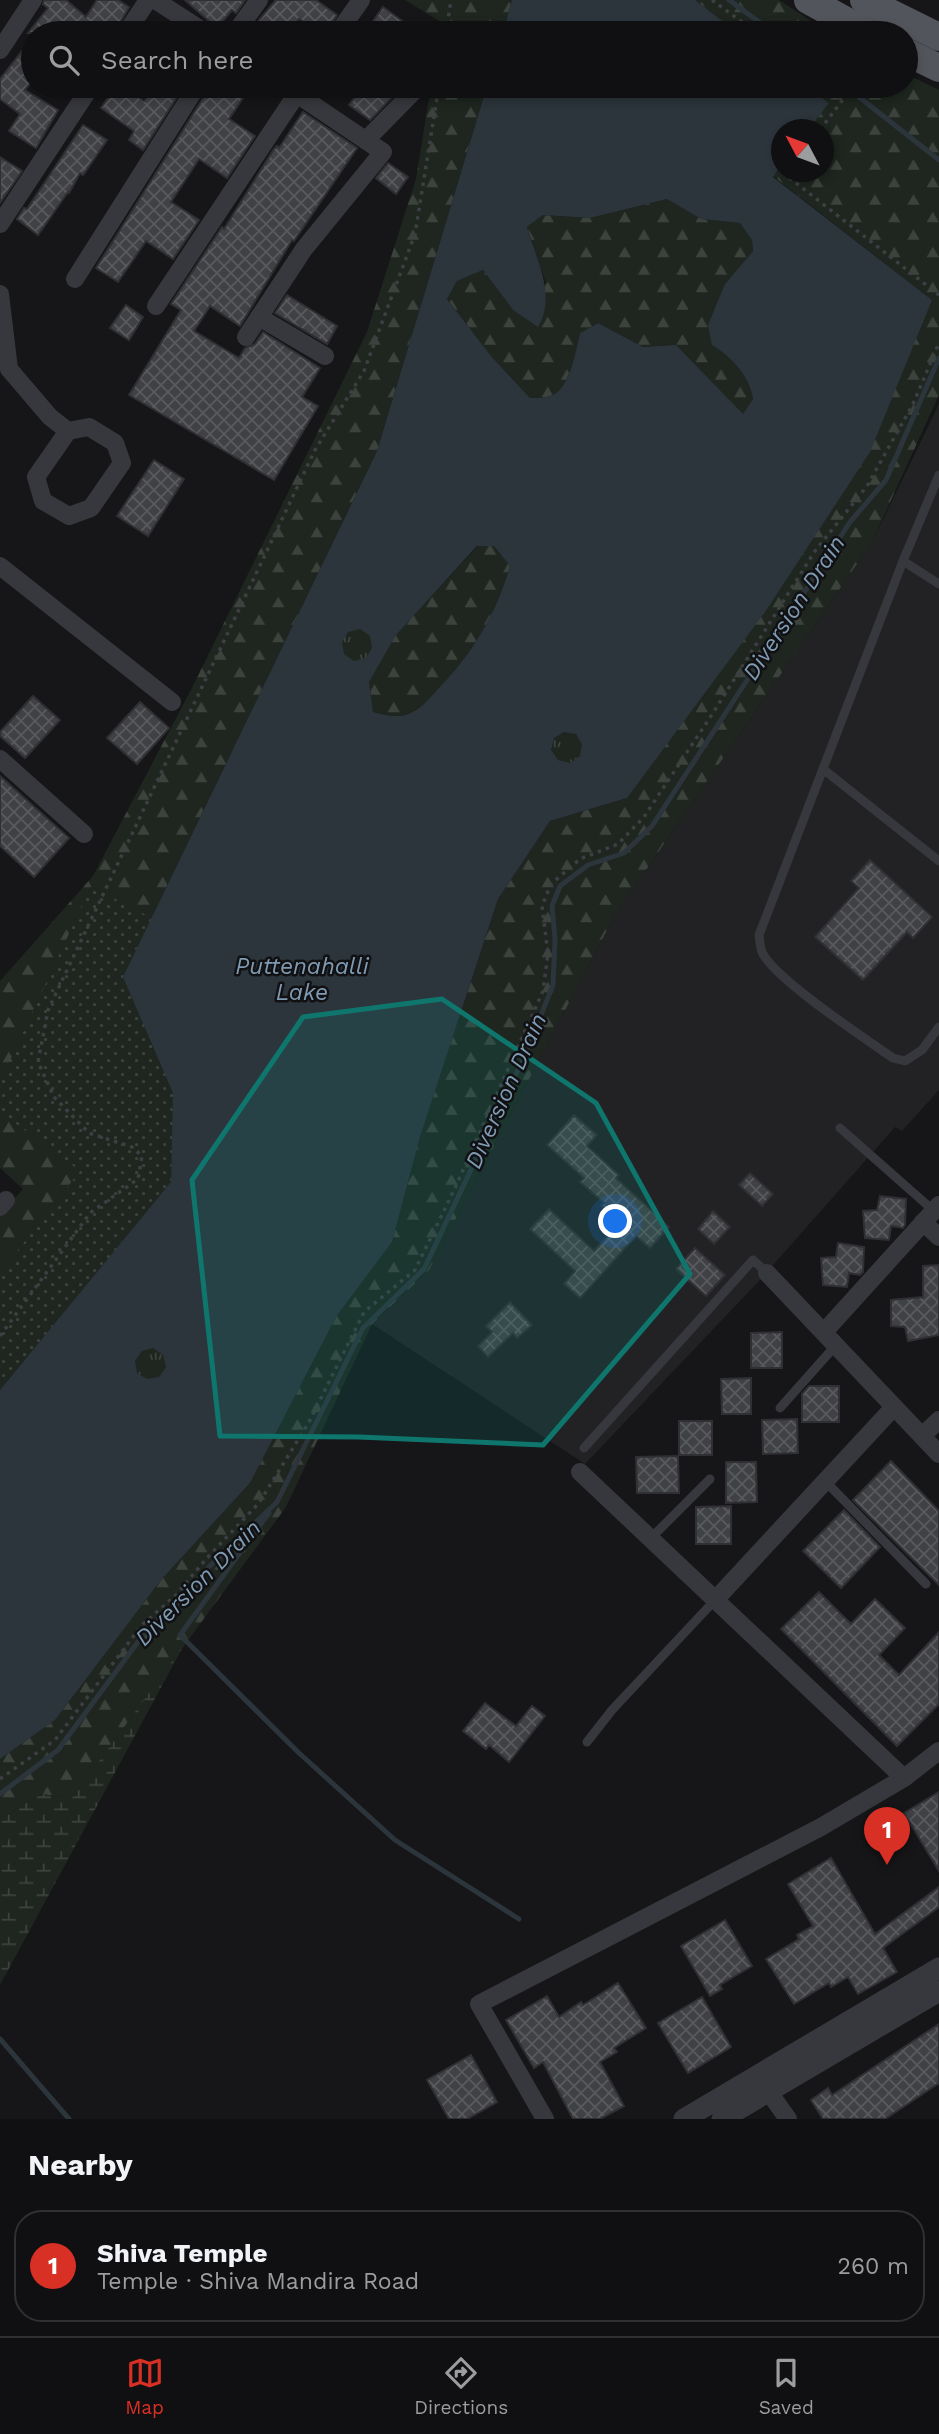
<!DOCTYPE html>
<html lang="en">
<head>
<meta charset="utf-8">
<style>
  body { margin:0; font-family:"Work Sans",sans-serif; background:#19191b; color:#f1f3f6 }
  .compass { position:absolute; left:771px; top:119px; width:63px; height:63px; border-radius:50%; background:#101012; box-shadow:0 4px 10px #0003; rotate:311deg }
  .you { position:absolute; left:616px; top:1222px; width:24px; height:24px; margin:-18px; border:5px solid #fff; border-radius:50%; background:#1a73e8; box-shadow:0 0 0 10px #1a73e833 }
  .badge { display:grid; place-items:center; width:46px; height:46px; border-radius:50%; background:#d93025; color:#fff; font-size:23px; font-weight:700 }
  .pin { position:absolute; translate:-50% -58px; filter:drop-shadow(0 2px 4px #0008) }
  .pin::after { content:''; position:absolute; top:37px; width:24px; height:21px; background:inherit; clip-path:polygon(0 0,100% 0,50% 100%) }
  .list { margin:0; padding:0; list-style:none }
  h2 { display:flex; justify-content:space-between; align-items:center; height:91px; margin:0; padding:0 28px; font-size:30px }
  h2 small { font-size:23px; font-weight:400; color:#9c9d9f }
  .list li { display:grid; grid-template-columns:46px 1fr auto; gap:21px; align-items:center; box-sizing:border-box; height:112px; margin:0 14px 14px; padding:0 14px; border:2px solid #303032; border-radius:28px }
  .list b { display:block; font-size:26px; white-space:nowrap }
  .list p { margin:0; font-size:23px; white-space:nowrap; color:#9c9d9f }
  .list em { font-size:23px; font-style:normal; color:#9c9d9f }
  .icon { flex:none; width:38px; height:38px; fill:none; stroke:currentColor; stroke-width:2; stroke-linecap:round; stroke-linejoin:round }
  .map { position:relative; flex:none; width:939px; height:2119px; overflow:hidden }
  .search { position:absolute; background:#101012; box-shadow:0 4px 10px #0003; left:21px; right:21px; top:21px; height:77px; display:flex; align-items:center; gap:18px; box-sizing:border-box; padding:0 24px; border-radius:38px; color:#9c9d9f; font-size:26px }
  .sheet { height:217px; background:#101012 }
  nav { display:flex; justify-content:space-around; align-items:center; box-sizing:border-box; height:98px; border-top:2px solid #303032; background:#101012; font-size:19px; color:#9c9d9f }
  nav a { display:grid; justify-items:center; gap:4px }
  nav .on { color:#d93025 }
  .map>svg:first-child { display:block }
  .built { fill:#222225 }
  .grass { fill:url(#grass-tufts) }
  .forest { fill:url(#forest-firs) }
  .wetland { fill:url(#wetland-marsh) }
  .park { fill:url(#park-dots) }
  .water { fill:#2c353c; fill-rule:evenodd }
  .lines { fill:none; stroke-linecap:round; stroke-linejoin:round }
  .stream { stroke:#2c353c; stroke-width:5 }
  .building { fill:url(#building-cross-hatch); stroke:#303034; stroke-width:2 }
  .path { stroke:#3d3f44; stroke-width:3.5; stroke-dasharray:3.5 5; stroke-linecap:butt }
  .service { stroke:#37383d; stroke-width:9 }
  .minor { stroke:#37383d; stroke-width:18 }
  .tertiary { stroke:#37383d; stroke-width:21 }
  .primary { stroke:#53555c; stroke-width:28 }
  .marked { fill:#0f766e; fill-opacity:0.2; stroke:#0f766e; stroke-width:5; stroke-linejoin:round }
  .labels { text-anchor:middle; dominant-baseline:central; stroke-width:5; stroke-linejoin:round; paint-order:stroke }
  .water-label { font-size:23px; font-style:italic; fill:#7f9bb3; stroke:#111113 }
</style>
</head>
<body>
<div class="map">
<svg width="939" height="2119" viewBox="0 0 939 2119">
  <defs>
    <pattern id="grass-tufts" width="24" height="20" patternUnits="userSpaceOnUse" patternTransform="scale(1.75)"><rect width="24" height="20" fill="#1e261f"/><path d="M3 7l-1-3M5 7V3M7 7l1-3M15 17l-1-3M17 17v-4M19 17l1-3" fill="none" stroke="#3c433d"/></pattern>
    <pattern id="forest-firs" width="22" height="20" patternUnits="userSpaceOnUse" patternTransform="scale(1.75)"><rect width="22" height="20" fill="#1e261f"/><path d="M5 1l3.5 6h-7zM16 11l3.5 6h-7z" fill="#3c433d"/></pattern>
    <pattern id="wetland-marsh" width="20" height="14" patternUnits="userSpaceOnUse" patternTransform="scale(1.75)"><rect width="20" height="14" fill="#1e261f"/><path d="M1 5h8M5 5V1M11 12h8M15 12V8" fill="none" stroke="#3c433d"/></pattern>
    <pattern id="park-dots" width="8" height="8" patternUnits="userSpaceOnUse" patternTransform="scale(1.75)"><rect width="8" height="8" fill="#1e261f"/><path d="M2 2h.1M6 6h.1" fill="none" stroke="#3c433d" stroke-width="1.8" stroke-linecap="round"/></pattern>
    <pattern id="building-cross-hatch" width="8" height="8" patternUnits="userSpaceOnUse" patternTransform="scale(1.75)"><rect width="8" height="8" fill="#404145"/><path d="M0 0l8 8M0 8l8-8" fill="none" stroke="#595a5e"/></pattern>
  </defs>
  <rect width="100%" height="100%" fill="#161618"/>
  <path class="built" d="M939 404V1090L902 1131 895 1127 759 1281 585 1464 372 1324 429 1270 615 915 872 542Z"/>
  <g class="grass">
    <circle cx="357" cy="645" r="16"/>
    <circle cx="567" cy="747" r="16"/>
    <circle cx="150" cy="1364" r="16"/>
  </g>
  <g class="forest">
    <path d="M405 0H512L503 33H439L441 22Z"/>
    <path d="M695 0H779L829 33H738Z"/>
    <path d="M906 74 939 90V395L872 542 615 915 429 1270 372 1324 286 1507 72 1798 41 1794 0 1819V1759L55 1720 161 1580 250 1483 336 1317 392 1242 420 1137 498 899 550 821 627 798 932 300 773 176 781 165 782 172H824V130L809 129 829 103 806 86H906Z"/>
    <path d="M431 86H487L377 451 123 977 174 1093 0 1390V1215L23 1189 0 1168V981L93 876 194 684 367 332 416 179Z"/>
    <path d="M667 199 701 219 740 223 752 240 753 251 725 284 712 345C730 356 750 376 753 399L743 415 676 345 643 347 598 323 580 333C576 350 570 387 553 395 547 398 537 398 530 398L491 356 447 299 457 281 483 270 513 310 546 283 527 227 543 215 590 218Z"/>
    <path d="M478 546H494L510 566C496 614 473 653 438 690 428 700 419 711 404 715 395 718 382 713 373 712L369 682 396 634Z"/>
  </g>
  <path class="wetland" d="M184 1645 0 1985V1819L41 1794 72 1798Z"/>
  <path class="park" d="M91 886 152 918 123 977 174 1093 171 1183 0 1390V1273L80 1171 0 1112V1082Z"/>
  <g class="water">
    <path d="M512 0H695L738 33H503Z"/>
    <path d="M487 86H806L829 103 809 129 782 130 781 165 773 177 932 300 870 452 765 612 627 798 550 821 498 899 420 1137 392 1242 336 1317 250 1483 161 1580 55 1720 0 1759V1390L171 1182 173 1093 123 977 377 451ZM667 199 701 219 740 223 752 240 753 251 725 284 708 325 712 345C730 356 750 376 753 399L743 414 676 345 643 347 598 323 580 333C576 350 570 387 553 395 547 398 537 398 530 398L491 356 447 299 457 281 483 270 513 310 538 327C557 296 536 258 527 227L543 215 590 218ZM477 546H494L510 566C496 614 473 653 438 689 428 700 419 711 405 715 396 718 382 714 373 712L369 682 396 635ZM360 629 370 636 372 648 366 658 354 661 344 654 342 642 348 632ZM564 732 576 734 582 744 580 756 570 763 558 760 551 750 554 738ZM153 1348 163 1355 166 1367 159 1377 147 1379 137 1373 135 1361 142 1351Z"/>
  </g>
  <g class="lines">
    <g class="stream">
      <path d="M729 0 774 33"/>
      <path d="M845 86 939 160"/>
      <path d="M269 1513 180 1635 299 1753 395 1840 519 1919"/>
      <path d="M0 1794 58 1750 149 1627 177 1605 209 1567 277 1502 363 1328 424 1269 525 1055 553 985 555 939 552 906 560 886 588 865 624 853 652 826 850 522 886 480 939 358"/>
      <path d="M0 2039 69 2119"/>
    </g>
  </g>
  <g class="building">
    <path d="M44 0H66L86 17 97 0H118L129 7 114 33H28L48 8 43 4Z"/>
    <path d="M185 0H245L236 13 232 10 217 28Z"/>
    <path d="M276 0H316L337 15 327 33H319L299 19 289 33H276L258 21Z"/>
    <path d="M383 7 405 23 417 33H365Z"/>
    <path d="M22 51 33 60V80L25 90 58 110 36 148 9 131 20 114 0 99V79Z"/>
    <path d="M116 86H123L144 101 156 86H184L143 150 129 140 134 131 101 108Z"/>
    <path d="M208 86H251L229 119 255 136 227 178 199 159 171 202 199 220 173 259 146 241 118 282 96 268 207 92Z"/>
    <path d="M363 86H403L370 120 349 105Z"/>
    <path d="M303 112 357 148 294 241 292 240 240 326 210 306 194 331 239 358 245 348 255 344 263 332 320 368 302 397 318 406 274 480 129 395 181 310 171 304 222 227 224 229 274 149 277 146 279 148Z"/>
    <path d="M83 125 107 140 83 175 80 173 69 193 68 192 38 235 17 219 24 208 27 209Z"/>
    <path d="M0 157 22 171 0 203Z"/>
    <path d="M388 163 408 177 396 194 376 178Z"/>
    <path d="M287 295 337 326 327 344 275 313Z"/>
    <path d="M126 305 143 317 129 340 110 328Z"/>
    <path d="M154 460 184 479 148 536 117 516Z"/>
    <path d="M33 696 60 720 25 758 0 736V732Z"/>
    <path d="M140 702 169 728 137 764 107 738Z"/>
    <path d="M0 776 69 838 34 877 0 846Z"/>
    <path d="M870 860 932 917 913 938 907 932 863 980 815 937 859 888 851 881Z"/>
    <path d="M574 1115 597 1135 587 1146 619 1175 616 1178 669 1227 650 1248 636 1236 580 1298 564 1284 575 1271 530 1229 549 1209 594 1251 620 1222 601 1205 604 1203 580 1182 584 1178 547 1145Z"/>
    <path d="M750 1173 773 1194 762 1206 739 1185Z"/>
    <path d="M880 1196 906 1199 905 1225 903 1228 891 1226 889 1240 865 1238 863 1211 877 1210Z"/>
    <path d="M713 1211 730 1227 714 1244 698 1229Z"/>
    <path d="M838 1243 864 1247 863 1272 860 1275 849 1273 847 1287 823 1285 821 1258 836 1257Z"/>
    <path d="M695 1248 725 1275 706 1296 676 1269Z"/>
    <path d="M939 1265V1335L908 1341 905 1327 891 1326V1300L923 1297V1266Z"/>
    <path d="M510 1302 532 1325 517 1338 513 1333 488 1357 478 1346 492 1332 486 1326Z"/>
    <path d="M782 1332V1368H751V1333Z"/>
    <path d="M751 1378V1414H722L721 1379Z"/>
    <path d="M809 1386H839V1422H802V1394Z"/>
    <path d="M797 1419 798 1453 763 1454 762 1420Z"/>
    <rect x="679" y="1421" width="33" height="34"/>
    <path d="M678 1456 679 1493H637L636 1457Z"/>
    <path d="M891 1461 939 1511V1585L853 1500Z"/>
    <path d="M726 1462H756L757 1502 726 1503Z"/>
    <path d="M731 1506V1544H696V1507Z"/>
    <path d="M844 1510 880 1547 841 1588 803 1551Z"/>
    <path d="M819 1592 851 1624 875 1599 905 1628 879 1655 899 1675 939 1632V1704L897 1746 781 1629Z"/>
    <path d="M485 1703 516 1726 532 1706 545 1716 509 1762 489 1745 486 1749 463 1731Z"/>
    <path d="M939 1792V1871L904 1813Z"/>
    <path d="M831 1858 875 1934 939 1887V1907L883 1948 897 1972 858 1994 848 1977 831 1987 829 1983 794 2004 766 1959 799 1939 797 1935 813 1926 788 1884Z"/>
    <path d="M725 1920 752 1966 720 1985 722 1989 710 1996 681 1946Z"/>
    <path d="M618 1983 646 2028 614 2048 617 2052 600 2062 624 2106 600 2119H573L543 2062 534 2068 506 2020 547 1996 559 2017 581 2002 583 2005Z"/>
    <path d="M702 1997 731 2047 688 2073 658 2023Z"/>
    <path d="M939 2024V2083L885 2119H823L811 2100 828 2088 832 2095Z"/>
    <path d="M471 2055 497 2102 467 2119H449L427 2080Z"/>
  </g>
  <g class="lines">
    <g class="path">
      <path d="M712 0 757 33"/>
      <path d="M446 33 451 0"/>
      <path d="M820 130 844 98 827 86"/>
      <path d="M789 172 786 175 939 295"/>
      <path d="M0 1336 90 1213 138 1179 142 1156 132 1147 89 1133 54 1097 38 1062 48 1010 315 450 364 371 415 234 439 86"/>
      <path d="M0 1779 55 1740 142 1625 176 1595 206 1559 259 1503 309 1422 364 1312 415 1270 455 1188 543 991 548 954 542 906 551 884 580 859 618 844 644 817 713 713 815 551 867 486 913 404 939 343"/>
    </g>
    <g class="service">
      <path d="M939 475 903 561 939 584"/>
      <path d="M903 561 759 935C760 940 760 947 762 952 773 978 866 1039 893 1058L905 1061 922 1050 939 1027"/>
      <path d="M823 769 939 861"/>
      <path d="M840 1128 934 1211"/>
      <path d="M780 1408 836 1345"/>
      <path d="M584 1448 753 1260 767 1273"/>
      <path d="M825 1481 926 1584"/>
      <path d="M651 1538 710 1479"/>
      <path d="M587 1742 612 1710 716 1599"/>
    </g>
    <g class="minor">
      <path d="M155 0 206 33"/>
      <path d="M126 33 148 0"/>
      <path d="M235 33 259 0"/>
      <path d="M338 33 361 0"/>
      <path d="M0 50 33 0"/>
      <path d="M366 140 417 88"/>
      <path d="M0 224 91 86"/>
      <path d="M75 279 197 86"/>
      <path d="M0 294 9 369 50 417 68 431 89 427 115 443 122 463 91 508 69 516 43 501 36 477 68 431"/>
      <path d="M156 306 302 86"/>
      <path d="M259 317 325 356"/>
      <path d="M246 337 304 249 383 152 285 86"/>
      <path d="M0 566 172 702"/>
      <path d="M0 759 84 834"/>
      <path d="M0 1207 6 1200"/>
      <path d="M923 1222 939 1237"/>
      <path d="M767 1273 939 1454"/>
      <path d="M824 1332 939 1205"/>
      <path d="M922 1436 939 1420"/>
      <path d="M580 1472 904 1778"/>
      <path d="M716 1599 894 1407"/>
      <path d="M761 2081 788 2119"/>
      <path d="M545 2119 479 2004 821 1827 904 1778 939 1751"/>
    </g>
    <g class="tertiary">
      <path d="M684 2119 939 1968"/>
      <path d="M722 2119 939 1991"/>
    </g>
    <g class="primary">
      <path d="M808 0 868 33"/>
      <path d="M864 0 939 37"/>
      <path d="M906 52 939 68"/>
    </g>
  </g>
  <path class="marked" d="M442 999 596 1103 690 1274 543 1445 359 1437 220 1436 192 1180 303 1017Z"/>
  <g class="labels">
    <g class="water-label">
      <text transform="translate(794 608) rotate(-57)">Diversion Drain</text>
      <text x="302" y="966">Puttenahalli<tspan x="302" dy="26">Lake</tspan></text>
      <text transform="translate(506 1091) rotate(-66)">Diversion Drain</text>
      <text transform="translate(198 1583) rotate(-45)">Diversion Drain</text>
    </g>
  </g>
</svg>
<svg class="compass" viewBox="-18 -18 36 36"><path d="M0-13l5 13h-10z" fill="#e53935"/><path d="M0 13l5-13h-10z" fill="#9c9d9f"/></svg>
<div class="you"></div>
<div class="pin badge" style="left:887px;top:1865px">1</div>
<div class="search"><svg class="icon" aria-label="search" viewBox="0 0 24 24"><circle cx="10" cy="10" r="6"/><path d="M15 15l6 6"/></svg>Search here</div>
</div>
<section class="sheet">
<h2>Nearby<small></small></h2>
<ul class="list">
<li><span class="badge">1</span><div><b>Shiva Temple</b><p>Temple · Shiva Mandira Road</p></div><em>260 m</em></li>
</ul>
</section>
<nav>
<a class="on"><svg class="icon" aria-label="map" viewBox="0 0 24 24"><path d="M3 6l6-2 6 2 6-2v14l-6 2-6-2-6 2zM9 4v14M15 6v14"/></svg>Map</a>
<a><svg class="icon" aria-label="directions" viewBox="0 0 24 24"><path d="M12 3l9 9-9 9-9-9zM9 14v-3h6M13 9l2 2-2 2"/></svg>Directions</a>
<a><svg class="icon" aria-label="saved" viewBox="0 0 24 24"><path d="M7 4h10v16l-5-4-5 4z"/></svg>Saved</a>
</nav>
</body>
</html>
